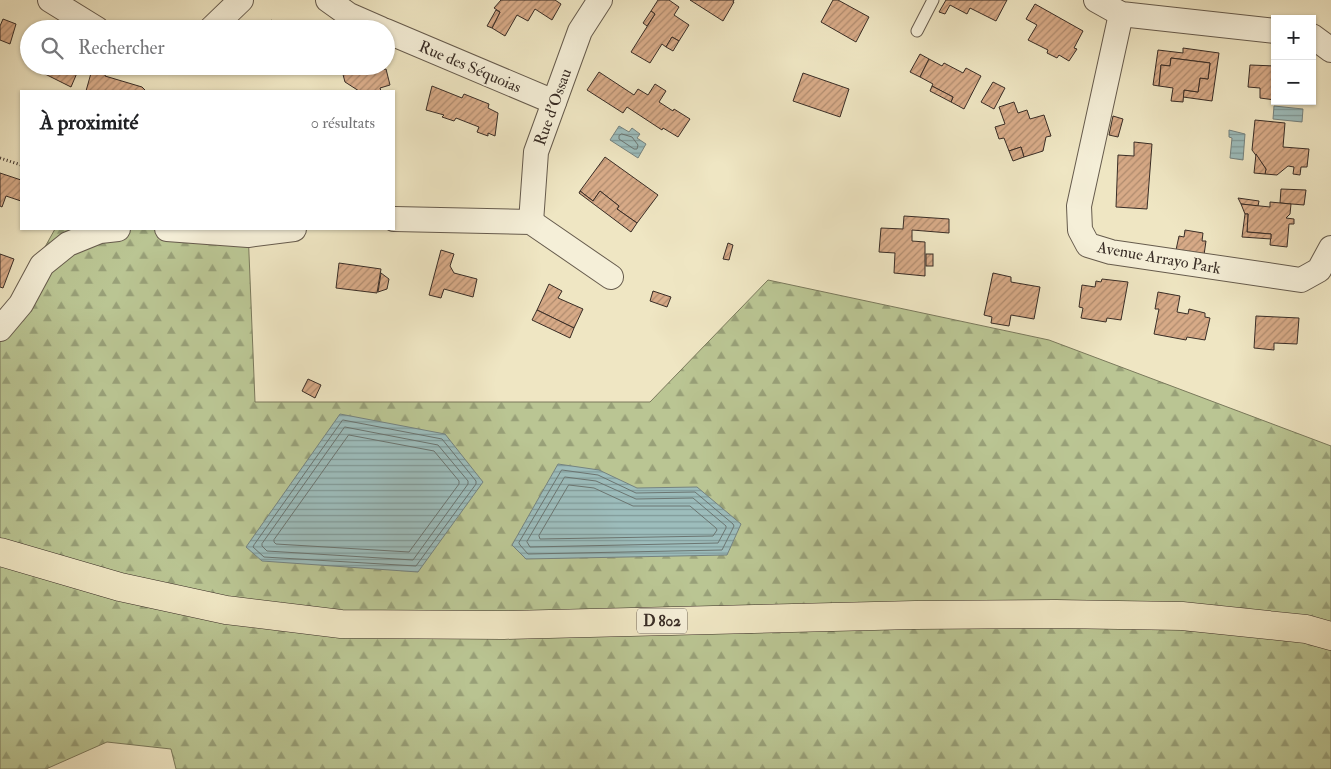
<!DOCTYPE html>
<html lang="fr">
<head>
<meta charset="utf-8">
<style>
  body { margin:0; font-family:"IM FELL Double Pica",serif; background:#f6f6f6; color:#202124 }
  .controls { position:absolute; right:15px; top:15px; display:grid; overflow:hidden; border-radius:0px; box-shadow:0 1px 4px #0004 }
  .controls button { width:45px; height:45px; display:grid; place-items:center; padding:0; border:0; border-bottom:1px solid #e0e0e0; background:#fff; color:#202124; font:25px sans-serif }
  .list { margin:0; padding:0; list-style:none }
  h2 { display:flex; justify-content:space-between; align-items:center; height:65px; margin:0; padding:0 20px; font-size:21px }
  h2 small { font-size:16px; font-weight:400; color:#757577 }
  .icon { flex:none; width:28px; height:28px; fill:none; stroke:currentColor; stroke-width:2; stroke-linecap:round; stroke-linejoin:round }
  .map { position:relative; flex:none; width:1331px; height:769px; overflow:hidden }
  .search { position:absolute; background:#fff; box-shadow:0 1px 4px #0004; left:20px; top:20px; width:375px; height:55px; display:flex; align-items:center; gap:12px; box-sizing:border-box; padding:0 18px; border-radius:28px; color:#757577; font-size:19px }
  .panel { position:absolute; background:#fff; box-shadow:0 1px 4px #0004; left:20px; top:90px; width:375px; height:140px; border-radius:0px }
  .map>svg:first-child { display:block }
  .forest { fill:url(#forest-firs); stroke:#7a795c }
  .water { fill:url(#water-rules); stroke:#758380 }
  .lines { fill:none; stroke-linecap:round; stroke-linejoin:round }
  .shore { stroke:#6b7571; stroke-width:1 }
  .building { fill:url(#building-hatch); stroke:#392d26 }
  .lane-casing { stroke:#665b4d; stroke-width:13 }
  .street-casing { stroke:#665b4d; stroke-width:26 }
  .primary-casing { stroke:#392d26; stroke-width:29 }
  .path { stroke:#392d26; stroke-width:3; stroke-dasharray:1 2.5; stroke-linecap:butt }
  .lane { stroke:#f5efd8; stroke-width:11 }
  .street { stroke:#f5efd8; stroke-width:24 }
  .primary { stroke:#efe6c3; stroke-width:28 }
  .labels { text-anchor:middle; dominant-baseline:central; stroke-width:4; stroke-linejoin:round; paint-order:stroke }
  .shield { fill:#f5efd8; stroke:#71675b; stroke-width:1 }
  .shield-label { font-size:15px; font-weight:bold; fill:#392d26 }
  .street-label { font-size:16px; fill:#392d26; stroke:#f5efd8 }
</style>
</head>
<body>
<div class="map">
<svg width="1331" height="769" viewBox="0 0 1331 769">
  <defs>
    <pattern id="forest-firs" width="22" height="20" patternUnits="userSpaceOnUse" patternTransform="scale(1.25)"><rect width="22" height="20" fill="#bac593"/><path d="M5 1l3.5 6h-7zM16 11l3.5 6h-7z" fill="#98a078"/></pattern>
    <pattern id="water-rules" width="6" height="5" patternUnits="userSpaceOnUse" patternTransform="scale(1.25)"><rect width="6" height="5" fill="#9dbdbc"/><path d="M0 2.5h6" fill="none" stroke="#819a99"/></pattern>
    <pattern id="building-hatch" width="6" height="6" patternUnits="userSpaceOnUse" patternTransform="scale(1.25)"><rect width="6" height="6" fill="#d7aa87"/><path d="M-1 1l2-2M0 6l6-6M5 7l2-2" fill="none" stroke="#af8b6e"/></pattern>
  </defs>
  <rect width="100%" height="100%" fill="#efe6c3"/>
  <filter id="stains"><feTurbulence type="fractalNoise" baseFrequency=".004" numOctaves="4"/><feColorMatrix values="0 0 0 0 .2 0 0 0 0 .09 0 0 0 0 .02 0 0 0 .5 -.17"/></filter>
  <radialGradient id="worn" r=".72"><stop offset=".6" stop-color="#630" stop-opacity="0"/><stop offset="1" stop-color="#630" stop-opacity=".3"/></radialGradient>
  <path class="forest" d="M55 229H248L255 402H650L768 280 1049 340 1331 446V769H176L171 749 107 742 46 769H0V314L16 299Z"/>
  <g class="water">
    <path d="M1274 106 1303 109 1302 122 1273 119Z"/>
    <path d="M619 126 629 132 632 128 640 134 637 138 646 144 638 158 610 140Z"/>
    <path d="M1229 130 1245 134 1243 160 1230 158 1232 138 1229 137Z"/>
    <path d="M340 414 445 434 483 482 418 572 262 561 246 547Z"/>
    <path d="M558 464 599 470 637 488 697 487 741 524 727 555 526 559 512 545Z"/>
  </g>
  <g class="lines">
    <g class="shore">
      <path d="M622 134 632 137 638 145 637 149H634L619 139V136Z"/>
      <path d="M343 420 442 439 476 481V484L416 566 264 557 253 547 254 545Z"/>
      <path d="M345 427 438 445 468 481V484L413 560 267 551 262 546V544Z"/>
      <path d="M349 435 434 451 459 481V484L409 552 276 544 274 542V540Z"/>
      <path d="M562 470 598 475 636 493 695 492 733 524 734 526 722 550 528 554 520 545 519 543Z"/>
      <path d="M565 477 596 481 636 499 693 498 726 526V528L718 543 530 547 527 542Z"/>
      <path d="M569 485 594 488 633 506H690L716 528 717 530 713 536 540 539 539 536Z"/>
    </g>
  </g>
  <g class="building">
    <path d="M501 0H555L561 4 552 20 535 9 528 21 517 15 505 36 492 28 500 12 494 8Z"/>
    <path d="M658 0H669L679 7 674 15 689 25 679 41 672 37 666 47 662 44 650 63 631 52 655 14 651 11Z"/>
    <path d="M690 0H734L733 2H734L723 21Z"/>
    <path d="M833 0H838L869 17 856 42 821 22Z"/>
    <path d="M946 0H1007L996 21 970 8 967 14 950 5 945 14 939 12Z"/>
    <path d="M1035 4 1083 31 1074 48 1077 49 1069 61 1059 55 1057 58 1047 53 1048 50 1028 40 1037 25 1026 19Z"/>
    <path d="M496 10 500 12 492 28 487 26Z"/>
    <path d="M651 11 655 14 647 26 643 23Z"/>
    <path d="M3 19 16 24 10 44 0 40V26Z"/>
    <path d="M271 20 283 27 284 25 290 29H258L261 22 268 26Z"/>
    <path d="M672 37 679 41 673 51 666 47Z"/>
    <path d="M1183 48 1219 53 1212 101 1183 97 1184 90 1198 92 1200 78 1208 79 1210 63 1171 58 1170 66 1161 65 1159 86 1153 85 1158 50 1183 53Z"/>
    <path d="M920 54 929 59 920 77 910 72Z"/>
    <path d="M1171 58 1210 63 1208 79 1200 78 1198 92 1184 90 1183 102 1171 101 1173 88 1159 86 1161 65 1170 66Z"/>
    <path d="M929 59 942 66 944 63 963 73 966 68 981 76 964 109 951 102 953 97 932 86 933 84 920 77Z"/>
    <path d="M1250 65 1275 66V100L1260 98V88L1248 87Z"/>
    <path d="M29 66H80L71 87Z"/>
    <path d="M93 66 107 70 105 76 142 87 146 91H86Z"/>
    <path d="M346 66H376L377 71 386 69 390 85 380 88 381 91H359L345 82 341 67Z"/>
    <path d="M599 72 634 95 638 89 648 95 655 84 666 91 659 102 673 111 674 109 690 119 678 137 663 128 662 130 627 107 623 113 587 90Z"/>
    <path d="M803 73 849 89 840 117 793 101Z"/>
    <path d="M993 82 1005 88 994 109 981 102Z"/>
    <path d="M432 86 462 98 464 94 489 104 488 108 498 113 495 136 488 133V136L477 132 479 127 456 118 454 121 442 117 444 115 426 110Z"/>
    <path d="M932 86 953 97 951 102 930 91Z"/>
    <path d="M1014 102 1018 113 1027 110 1030 119 1044 115 1051 136 1046 137 1043 151 1024 157 1021 147 1009 151 1004 138 999 139 995 127 1005 124 999 107Z"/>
    <path d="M1113 116 1123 119 1118 137 1109 135Z"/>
    <path d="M1255 120 1285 123 1283 147 1309 149 1307 167H1301L1300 175 1293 174 1294 167 1288 166 1277 175 1265 174 1266 169 1252 150Z"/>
    <path d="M1134 142 1152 144 1147 209 1116 207 1118 155 1134 156Z"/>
    <path d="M1021 147 1024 157 1013 161 1009 151Z"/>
    <path d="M1256 154 1266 169 1265 174 1254 173Z"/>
    <path d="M605 157 658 195 637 223 617 209 619 206 600 191 593 201 580 191Z"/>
    <path d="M0 173 21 180V201L6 196 2 207 0 206Z"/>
    <path d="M1281 189 1306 190 1304 205 1280 203Z"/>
    <path d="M580 191 593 201 600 191 619 206 617 209 637 223 631 232 579 193Z"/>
    <path d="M1238 198 1259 201 1258 206 1241 204Z"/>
    <path d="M1270 202 1291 204 1290 214 1286 218 1294 219V224H1289L1287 247 1270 245 1271 234 1247 232 1248 214H1245L1241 204 1270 207Z"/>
    <path d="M1245 214H1248L1247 232 1271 234V239L1242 237Z"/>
    <path d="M904 216 949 219V233L912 230V241L925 242V276L894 273 895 253 879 252 881 228 903 229Z"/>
    <path d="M1185 230 1203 233 1202 241H1206L1204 255 1176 250 1179 236 1184 237Z"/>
    <path d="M728 243 733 245 729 260 723 259Z"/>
    <path d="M441 250 454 254 450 266 454 273 477 279 473 297 444 289 441 298 429 295Z"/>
    <path d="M0 254 14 259 3 288 0 287Z"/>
    <rect x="926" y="254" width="7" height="12"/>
    <path d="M339 263 381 269 377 293 336 288Z"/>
    <path d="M381 273 389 279 387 289 378 292Z"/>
    <path d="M993 273 1011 277V282L1040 287 1034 319 1011 315 1009 326 991 323 992 317 984 315Z"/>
    <path d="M1102 279 1128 282 1121 320 1107 318 1106 322 1081 318 1083 308 1079 307 1082 285 1095 287 1096 281 1101 282Z"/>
    <path d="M549 284 562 291 558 298 583 309 574 328 537 310Z"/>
    <path d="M653 291 671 297 667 307 650 301Z"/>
    <path d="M1158 292 1180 296 1177 312 1188 314 1189 309 1205 313V317L1210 318 1205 340 1187 337 1186 340 1154 334 1159 309H1155Z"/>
    <path d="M537 310 574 328 570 338 532 320Z"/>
    <path d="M1256 316 1299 318 1297 344 1274 343V350L1254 348Z"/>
    <path d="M308 379 321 385 315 398 302 391Z"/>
  </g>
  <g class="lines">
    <g class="lane-casing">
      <path id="lane" d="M917 31 933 0"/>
    </g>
    <g class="street-casing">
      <g id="street">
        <path d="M50 0 97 29"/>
        <path d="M328 0 349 15 381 29"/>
        <path d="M1096 0 1121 14 1275 31"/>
        <path d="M1121 14 1079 206 1080 230 1088 245 1111 252 1301 280 1319 270 1331 248"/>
        <path d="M211 29 241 0"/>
        <path d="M386 31 554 102"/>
        <path d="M1312 36 1331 50"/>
        <path d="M394 219 531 222 611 277"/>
        <path d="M531 222 536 152 580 31 600 0"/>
        <path d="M167 229 248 235 294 229"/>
        <path d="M0 329 21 304 42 265 68 244 100 231 118 229"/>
      </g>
    </g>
    <g class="primary-casing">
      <path id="primary" d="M0 552 120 587 226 610 341 624 504 625 915 615 1056 614 1182 616 1306 629 1331 636"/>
    </g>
    <path class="path" d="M0 158 21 165"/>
    <use href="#lane" class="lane"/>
    <use href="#street" class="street"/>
    <use href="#primary" class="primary"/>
  </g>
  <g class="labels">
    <rect class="shield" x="637" y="608.5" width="50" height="25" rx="4"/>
    <g class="shield-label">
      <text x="662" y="621">D 802</text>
    </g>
    <g class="street-label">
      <text transform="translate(470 67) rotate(23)">Rue des Séquoias</text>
      <text transform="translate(553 107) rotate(-70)">Rue d'Ossau</text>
      <text transform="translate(1159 258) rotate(10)">Avenue Arrayo Park</text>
    </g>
  </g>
  <rect width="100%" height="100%" filter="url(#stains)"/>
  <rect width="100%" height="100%" fill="url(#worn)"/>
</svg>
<div class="controls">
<button>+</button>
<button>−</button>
</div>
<div class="search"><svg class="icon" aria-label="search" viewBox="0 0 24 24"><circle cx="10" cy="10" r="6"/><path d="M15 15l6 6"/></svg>Rechercher</div>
<section class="panel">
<h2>À proximité<small>0 résultats</small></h2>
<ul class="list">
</ul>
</section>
</div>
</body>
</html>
